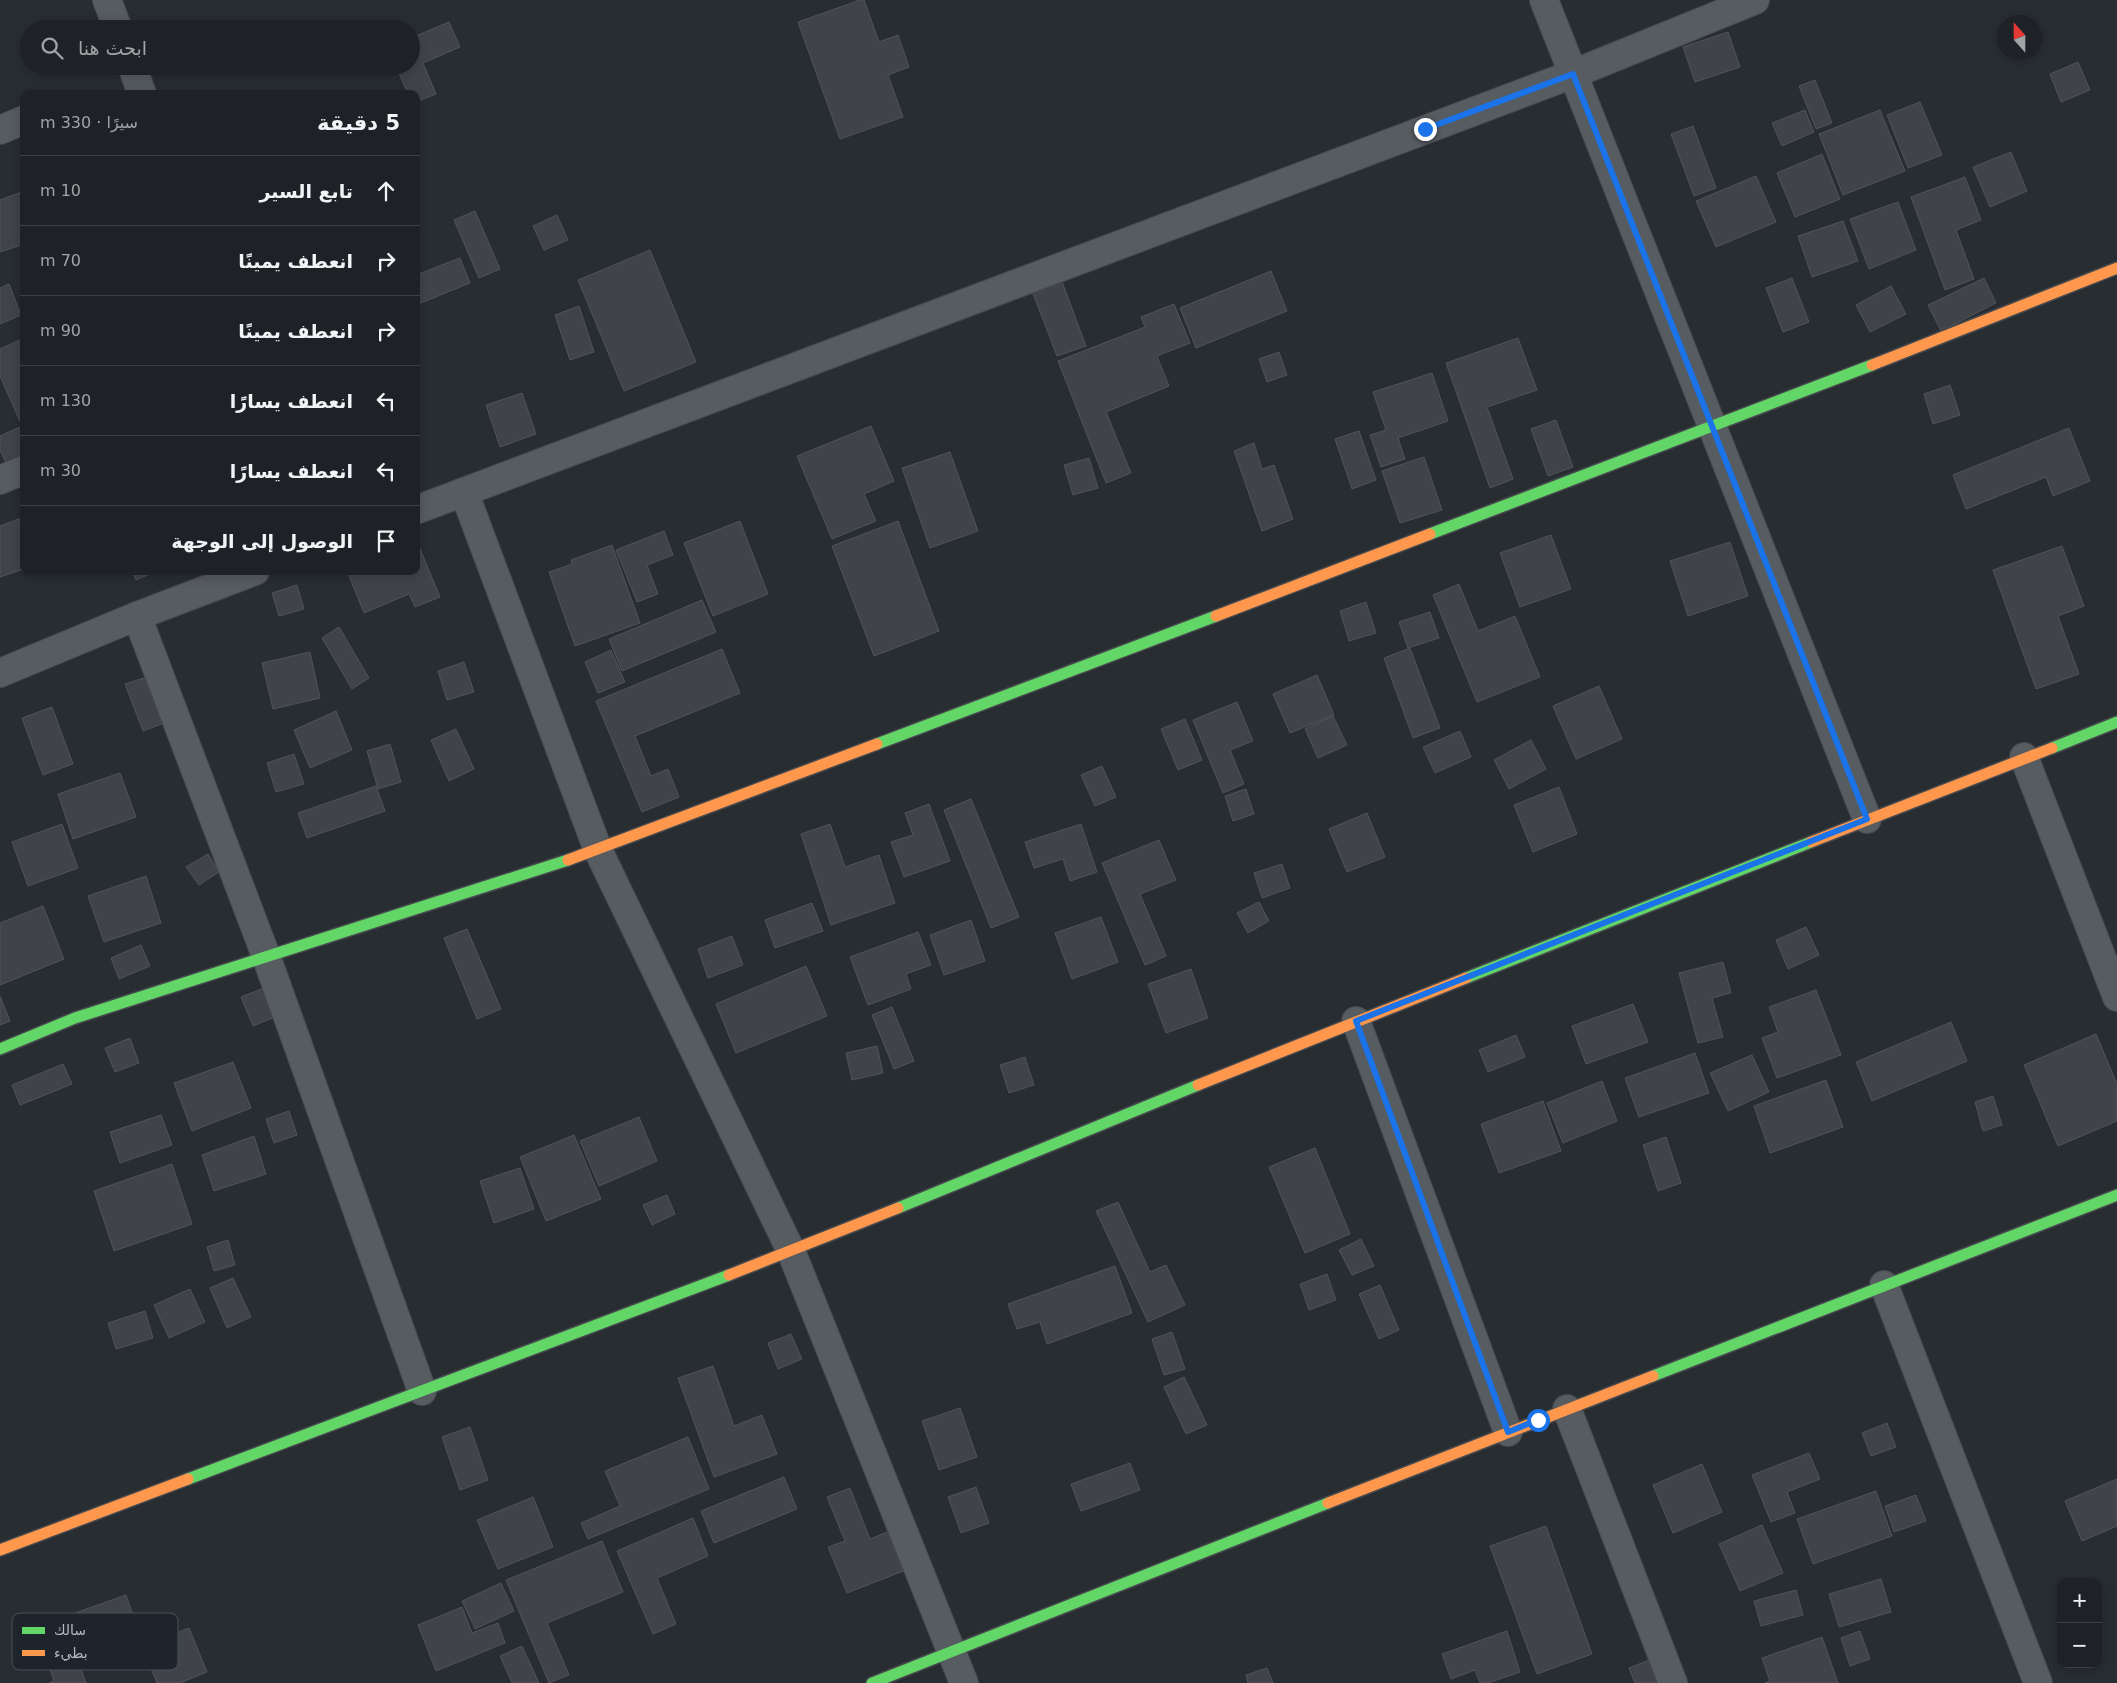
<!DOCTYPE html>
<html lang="ar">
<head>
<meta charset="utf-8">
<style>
  body { margin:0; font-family:"DejaVu Sans","Noto Sans Arabic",sans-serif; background:#2b2f32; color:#f1f3f6; direction:rtl }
  .controls { position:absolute; right:15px; bottom:15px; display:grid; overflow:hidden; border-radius:10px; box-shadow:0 2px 12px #0003 }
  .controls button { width:45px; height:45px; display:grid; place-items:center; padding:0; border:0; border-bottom:1px solid #3c3f43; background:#1e2226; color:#f1f3f6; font:25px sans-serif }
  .compass { position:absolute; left:1997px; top:15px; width:45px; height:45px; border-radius:50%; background:#1e2226; box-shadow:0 2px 12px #0003; rotate:339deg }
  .stop { position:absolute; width:15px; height:15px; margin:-11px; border:4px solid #1a73e8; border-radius:50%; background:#fff }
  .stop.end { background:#1a73e8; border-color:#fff; box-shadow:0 1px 5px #0008 }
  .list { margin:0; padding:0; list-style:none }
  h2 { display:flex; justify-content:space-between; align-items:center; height:65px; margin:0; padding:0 20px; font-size:21px }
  h2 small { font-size:16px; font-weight:400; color:#a1a4a7 }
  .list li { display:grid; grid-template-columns:32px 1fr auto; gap:15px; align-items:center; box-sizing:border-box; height:70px; padding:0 20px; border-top:1px solid #3c3f43 }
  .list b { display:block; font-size:19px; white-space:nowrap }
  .list em { font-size:16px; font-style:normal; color:#a1a4a7 }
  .icon { flex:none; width:28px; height:28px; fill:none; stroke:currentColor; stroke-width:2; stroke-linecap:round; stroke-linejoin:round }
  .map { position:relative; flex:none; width:2117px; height:1683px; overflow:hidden; direction:ltr }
  .search { position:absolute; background:#1e2226; box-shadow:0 2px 12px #0003; left:20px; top:20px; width:400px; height:55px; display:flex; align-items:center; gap:12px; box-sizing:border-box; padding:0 18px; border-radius:28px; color:#a1a4a7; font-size:19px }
  .panel { position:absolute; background:#1e2226; box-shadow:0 2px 12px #0003; left:20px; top:90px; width:400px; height:485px; border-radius:10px; direction:rtl }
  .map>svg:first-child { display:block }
  .building { fill:#404449; stroke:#50545a }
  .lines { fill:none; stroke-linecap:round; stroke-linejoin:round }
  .street-casing { stroke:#46494d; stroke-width:30 }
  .fast-casing { stroke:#46494d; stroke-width:14 }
  .slow-casing { stroke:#46494d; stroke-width:14 }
  .street { stroke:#575c61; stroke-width:28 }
  .fast { stroke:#63d668; stroke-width:11 }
  .slow { stroke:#ff974d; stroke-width:11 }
  .route { stroke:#1a73e8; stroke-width:6 }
  .key { fill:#1d242c; stroke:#4a5159; stroke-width:1 }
  .key-label { font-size:14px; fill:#b2bac3 }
</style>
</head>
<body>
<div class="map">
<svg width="2117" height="1683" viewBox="0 0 2117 1683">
  <rect width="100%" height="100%" fill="#282d32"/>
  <g class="building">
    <path d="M860 0H864L879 42 898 35 909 67 888 75 903 117 840 139 798 22Z"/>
    <path d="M449 22 460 47 423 63 436 94 416 102V94H408L396 66H411V38Z"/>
    <path d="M1728 32 1740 67 1695 82 1683 47Z"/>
    <path d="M2078 62 2090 90 2061 102 2050 74Z"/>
    <path d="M1815 80 1832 123 1816 129 1799 86Z"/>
    <path d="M1920 102 1942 155 1908 168 1887 115Z"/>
    <path d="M1805 110 1814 132 1782 146 1772 123Z"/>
    <path d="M1880 110 1905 171 1843 195 1819 134Z"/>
    <path d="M1693 126 1716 188 1694 196 1671 134Z"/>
    <path d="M2011 152 2027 191 1990 207 1973 167Z"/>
    <path d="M1822 154 1840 199 1795 217 1777 173Z"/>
    <path d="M1756 176 1776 222 1716 247 1696 201Z"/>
    <path d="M1965 177 1981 220 1956 230 1974 279 1945 290 1911 197Z"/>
    <path d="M24 191V244L0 252V200Z"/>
    <path d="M1898 202 1916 250 1869 269 1850 219Z"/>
    <path d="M475 211 500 269 479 278 454 220Z"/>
    <path d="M557 215 568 240 544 250 533 226Z"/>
    <path d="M1843 221 1858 261 1812 277 1798 236Z"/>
    <path d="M650 250 696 362 624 391 578 280Z"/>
    <path d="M460 258 470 283 416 305V275Z"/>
    <path d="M1271 271 1287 311 1196 348 1180 308Z"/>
    <path d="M1792 278 1809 322 1783 332 1766 288Z"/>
    <path d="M1984 278 1996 303 1941 331 1928 305Z"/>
    <path d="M1061 279 1086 346 1057 356 1032 291Z"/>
    <path d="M9 284 21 315 0 324V288Z"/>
    <path d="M1891 286 1906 314 1870 332 1856 305Z"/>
    <path d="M1174 304 1190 343 1157 356 1169 386 1106 412 1131 473 1106 483 1058 361 1145 327 1141 317Z"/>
    <path d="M579 306 594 352 570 360 555 315Z"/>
    <path d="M24 338V456L6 463 0 450V436L22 426 0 376V349Z"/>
    <path d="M1518 338 1537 390 1487 407 1513 479 1490 488 1446 363Z"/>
    <path d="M1279 352 1287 375 1267 382 1259 359Z"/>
    <path d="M1432 373 1448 421 1398 438 1405 459 1381 467 1370 435 1386 430 1373 392Z"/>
    <path d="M1950 385 1960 415 1933 424 1924 394Z"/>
    <path d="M522 393 536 434 500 447 486 405Z"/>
    <path d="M1556 420 1573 467 1548 476 1531 429Z"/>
    <path d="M871 426 894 481 864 494 876 521 832 539 797 456Z"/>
    <path d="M2069 428 2090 481 2053 496 2046 477 1966 509 1953 475Z"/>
    <path d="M1359 431 1376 480 1352 489 1335 439Z"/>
    <path d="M1254 443 1262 469 1274 465 1293 519 1262 531 1234 451Z"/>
    <path d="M950 452 978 531 930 548 902 468Z"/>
    <path d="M1424 457 1442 510 1400 523 1382 471Z"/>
    <path d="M1089 458 1098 488 1073 495 1064 465Z"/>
    <path d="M24 517V569L0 577V526Z"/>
    <path d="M740 521 768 594 713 616 684 543Z"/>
    <path d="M898 521 939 631 874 656 832 546Z"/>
    <path d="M664 531 673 555 647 565 658 594 637 602 616 550Z"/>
    <path d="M1551 535 1571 589 1520 607 1500 553Z"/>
    <path d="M416 539 440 597 415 607 409 594 364 613 347 571H416Z"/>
    <path d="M1730 542 1748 596 1688 616 1670 561Z"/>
    <path d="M612 545 640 623 575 646 549 572 572 564 571 560Z"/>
    <path d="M2062 546 2084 606 2058 616 2079 674 2036 689 1993 570Z"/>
    <path d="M132 571H157L136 580Z"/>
    <path d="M1459 584 1478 631 1515 616 1540 677 1477 702 1433 595Z"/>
    <path d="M297 585 304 609 279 616 272 593Z"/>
    <path d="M702 600 716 632 622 671 609 639Z"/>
    <path d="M1366 602 1376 633 1349 641 1340 611Z"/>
    <path d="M1430 612 1439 638 1408 648 1399 622Z"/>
    <path d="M339 627 369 678 352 689 322 638Z"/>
    <path d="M1410 648 1440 728 1413 738 1384 658Z"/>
    <path d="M722 649 740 693 635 736 651 776 668 769 679 797 642 812 596 701Z"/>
    <path d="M611 650 625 682 598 693 585 662Z"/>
    <path d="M310 652 320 698 273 709 262 663Z"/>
    <path d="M464 662 474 692 447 700 438 671Z"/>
    <path d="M1317 675 1334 715 1290 733 1273 694Z"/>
    <path d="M150 676 167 722 143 731 125 684Z"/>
    <path d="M1599 686 1622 739 1576 759 1553 706Z"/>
    <path d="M1237 702 1253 741 1230 750 1244 784 1223 793 1193 720Z"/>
    <path d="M52 707 73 764 43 775 22 718Z"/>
    <path d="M336 711 352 750 310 768 294 730Z"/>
    <path d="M1333 716 1347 745 1318 758 1305 729Z"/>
    <path d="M1185 719 1202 760 1178 770 1161 729Z"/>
    <path d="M456 729 474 769 449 781 431 740Z"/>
    <path d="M1460 731 1471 757 1435 773 1423 747Z"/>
    <path d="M1531 740 1546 769 1509 789 1494 760Z"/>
    <path d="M390 744 401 782 378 789 367 751Z"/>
    <path d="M294 754 304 784 276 792 267 763Z"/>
    <path d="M1102 766 1116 797 1095 806 1081 775Z"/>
    <path d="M120 773 136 817 73 839 58 794Z"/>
    <path d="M376 786 385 811 307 838 298 813Z"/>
    <path d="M1559 787 1577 834 1533 852 1514 805Z"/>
    <path d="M1246 789 1254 814 1233 821 1225 796Z"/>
    <path d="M971 799 1019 917 991 928 944 810Z"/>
    <path d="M929 804 950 861 904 877 891 842 913 835 905 813Z"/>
    <path d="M1367 813 1385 857 1347 872 1329 829Z"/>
    <path d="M62 824 78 868 28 886 12 842Z"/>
    <path d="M830 824 845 867 879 855 895 903 831 925 801 834Z"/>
    <path d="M1081 824 1097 872 1070 881 1063 859 1034 868 1025 842Z"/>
    <path d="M1159 840 1176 880 1140 894 1166 956 1145 965 1102 863Z"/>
    <path d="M208 854 219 872 199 885 186 867Z"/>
    <path d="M1282 864 1290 888 1262 898 1254 873Z"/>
    <path d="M146 876 161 923 104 942 88 896Z"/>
    <path d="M1259 902 1269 921 1248 933 1237 913Z"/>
    <path d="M812 903 823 931 775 948 765 920Z"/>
    <path d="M43 906 64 959 0 985V923Z"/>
    <path d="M1101 917 1118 962 1072 979 1055 933Z"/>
    <path d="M971 920 985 961 944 975 930 935Z"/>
    <path d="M1806 927 1819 955 1788 969 1776 940Z"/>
    <path d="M467 929 501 1009 477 1019 444 938Z"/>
    <path d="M918 932 931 965 906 974 911 989 868 1005 850 957Z"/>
    <path d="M732 936 743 965 708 978 698 949Z"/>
    <path d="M141 945 150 966 119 979 111 958Z"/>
    <path d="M1723 962 1731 993 1712 998 1723 1037 1698 1043 1679 973Z"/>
    <path d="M806 966 827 1016 736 1053 716 1004Z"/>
    <path d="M1191 969 1208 1018 1166 1033 1148 984Z"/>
    <path d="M264 988 275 1017 253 1026 241 997Z"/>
    <path d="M1816 990 1841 1055 1777 1078 1762 1038 1778 1032 1769 1007Z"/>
    <path d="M0 996 10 1021 0 1025Z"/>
    <path d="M1633 1004 1648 1042 1586 1064 1572 1026Z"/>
    <path d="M892 1007 914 1061 894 1069 872 1015Z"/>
    <path d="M1951 1022 1967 1061 1872 1101 1856 1062Z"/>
    <path d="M2096 1034 2117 1084V1121L2058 1146 2024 1065Z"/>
    <path d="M1516 1035 1525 1057 1488 1072 1479 1050Z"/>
    <path d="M130 1038 139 1063 115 1072 105 1048Z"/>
    <path d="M877 1046 883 1073 852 1080 846 1053Z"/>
    <path d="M1695 1053 1709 1093 1639 1117 1625 1078Z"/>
    <path d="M1752 1055 1769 1092 1728 1111 1710 1073Z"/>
    <path d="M1025 1057 1034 1085 1009 1093 1000 1065Z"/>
    <path d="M233 1062 251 1108 192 1131 174 1083Z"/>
    <path d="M63 1064 72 1084 20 1105 12 1085Z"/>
    <path d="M1826 1080 1843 1127 1770 1153 1754 1106Z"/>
    <path d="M1602 1081 1617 1121 1563 1143 1547 1103Z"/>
    <path d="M1993 1096 2002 1125 1983 1131 1975 1102Z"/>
    <path d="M1543 1101 1561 1151 1499 1173 1481 1124Z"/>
    <path d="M289 1111 297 1135 274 1143 266 1119Z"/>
    <path d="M161 1115 172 1145 120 1163 110 1132Z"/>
    <path d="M639 1117 657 1161 599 1186 580 1141Z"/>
    <path d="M574 1135 601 1199 546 1221 520 1157Z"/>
    <path d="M254 1136 266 1174 214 1191 202 1155Z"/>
    <path d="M1666 1137 1681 1183 1658 1191 1643 1145Z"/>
    <path d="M1315 1148 1350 1234 1305 1253 1269 1167Z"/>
    <path d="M172 1164 192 1224 114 1251 94 1191Z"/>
    <path d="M520 1168 534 1209 494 1223 480 1181Z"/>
    <path d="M667 1195 675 1214 652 1225 643 1205Z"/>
    <path d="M1118 1202 1150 1272 1166 1265 1185 1305 1148 1322 1096 1211Z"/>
    <path d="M1361 1239 1374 1266 1352 1275 1339 1250Z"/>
    <path d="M228 1240 235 1265 214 1271 207 1247Z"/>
    <path d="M1115 1266 1132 1313 1047 1344 1040 1322 1017 1329 1008 1304Z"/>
    <path d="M1327 1274 1336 1300 1309 1310 1300 1284Z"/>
    <path d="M233 1278 251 1317 227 1328 210 1288Z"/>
    <path d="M1380 1285 1399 1330 1379 1339 1359 1294Z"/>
    <path d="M190 1289 205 1322 169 1338 154 1305Z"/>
    <path d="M145 1311 153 1338 116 1349 108 1323Z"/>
    <path d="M1172 1332 1185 1369 1164 1375 1152 1339Z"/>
    <path d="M791 1334 802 1359 778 1369 768 1343Z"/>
    <path d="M713 1366 734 1426 762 1415 777 1454 714 1477 678 1378Z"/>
    <path d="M1184 1377 1207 1425 1186 1434 1164 1387Z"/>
    <path d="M960 1408 977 1457 939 1470 922 1421Z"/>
    <path d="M1887 1423 1896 1447 1871 1456 1862 1433Z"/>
    <path d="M470 1427 488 1480 460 1490 442 1437Z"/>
    <path d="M688 1437 709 1489 588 1539 581 1523 620 1506 605 1471Z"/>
    <path d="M1809 1453 1820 1479 1787 1492 1795 1513 1771 1522 1752 1475Z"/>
    <path d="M1130 1463 1140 1490 1081 1511 1071 1484Z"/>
    <path d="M1702 1464 1722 1512 1673 1533 1653 1485Z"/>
    <path d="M784 1477 797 1509 714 1543 701 1511Z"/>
    <path d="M2117 1479V1526L2082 1541 2065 1501Z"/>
    <path d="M976 1487 989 1523 961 1533 948 1497Z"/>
    <path d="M850 1488 870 1539 890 1531 906 1570 847 1593 828 1547 845 1541 827 1497Z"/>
    <path d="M1876 1491 1892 1536 1813 1564 1797 1519Z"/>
    <path d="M1916 1495 1926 1521 1894 1532 1885 1506Z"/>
    <path d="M533 1497 553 1547 498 1569 477 1520Z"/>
    <path d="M693 1518 708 1556 657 1578 676 1624 653 1634 617 1551Z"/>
    <path d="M1762 1525 1783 1573 1740 1591 1719 1544Z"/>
    <path d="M1546 1526 1592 1654 1537 1674 1490 1546Z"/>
    <path d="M602 1541 623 1592 547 1623 569 1675 549 1683 506 1580Z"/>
    <path d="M1881 1579 1891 1612 1839 1627 1829 1594Z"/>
    <path d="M501 1583 514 1611 475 1629 462 1601Z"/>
    <path d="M1796 1590 1803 1615 1761 1626 1754 1601Z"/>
    <path d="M126 1595 141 1639 78 1661 86 1683H49L54 1681 36 1627Z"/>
    <path d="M462 1607 472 1633 498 1623 505 1643 436 1671 418 1625Z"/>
    <path d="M189 1628 207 1672 180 1683H157L142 1647Z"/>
    <path d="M1507 1631 1520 1672 1488 1683H1480L1475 1670 1451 1679 1442 1654Z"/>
    <path d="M1860 1631 1870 1659 1850 1666 1841 1638Z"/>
    <path d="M1822 1637 1838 1683H1765L1770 1681 1762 1658Z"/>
    <path d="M522 1646 539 1683H512L500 1656Z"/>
    <path d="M1652 1659 1661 1683H1635L1629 1668Z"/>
    <path d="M1267 1668 1273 1683H1248L1246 1675Z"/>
  </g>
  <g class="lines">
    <g class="street-casing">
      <g id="street">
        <path d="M107 0 118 29"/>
        <path d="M1544 0 1867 819"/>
        <path d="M132 66 142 94"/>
        <path d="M0 130 24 120"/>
        <path d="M0 480 24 470"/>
        <path d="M464 492 598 850 791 1251 964 1683"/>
        <path d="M416 510 1573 74 1755 0"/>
        <path d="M137 616 266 956 422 1391"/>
        <path d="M0 673 137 616 255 571"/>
        <path d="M2024 757 2117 997"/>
        <path d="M1356 1021 1508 1432"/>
        <path d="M1884 1285 2038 1683"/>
        <path d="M1567 1409 1673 1683"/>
      </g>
    </g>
    <g class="fast-casing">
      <g id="fast">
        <path d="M1430 534 1872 365"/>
        <path d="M877 744 1216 616"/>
        <path d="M2052 748 2117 722"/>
        <path d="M1466 978 1811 842"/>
        <path d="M0 1049 75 1018 568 860"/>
        <path d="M898 1208 1198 1085"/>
        <path d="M1653 1376 2117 1195"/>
        <path d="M188 1479 729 1275"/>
        <path d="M872 1683 1328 1503"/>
      </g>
    </g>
    <g class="slow-casing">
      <g id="slow">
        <path d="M1872 365 2117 268"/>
        <path d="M1216 616 1430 534"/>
        <path d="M1811 842 2052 748"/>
        <path d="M568 860 877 744"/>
        <path d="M1198 1085 1466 978"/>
        <path d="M729 1275 898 1208"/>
        <path d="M1328 1503 1653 1376"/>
        <path d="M0 1550 188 1479"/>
      </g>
    </g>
    <use href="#street" class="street"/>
    <use href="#fast" class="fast"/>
    <use href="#slow" class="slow"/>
  </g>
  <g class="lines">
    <path class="route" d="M1425 129 1573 74 1867 819 1356 1021 1508 1432 1538 1420"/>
  </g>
  <rect x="12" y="1613" width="166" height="57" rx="8" class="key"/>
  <rect x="22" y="1627" width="23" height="7" fill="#63d668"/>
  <rect x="22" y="1650" width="23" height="6" fill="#ff974d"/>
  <g class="key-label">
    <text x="54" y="1635">سالك</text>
    <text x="54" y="1658">بطيء</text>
  </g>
</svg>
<div class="controls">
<button>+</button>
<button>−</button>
</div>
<svg class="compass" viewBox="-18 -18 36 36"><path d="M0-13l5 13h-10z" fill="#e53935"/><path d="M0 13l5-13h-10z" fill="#a1a4a7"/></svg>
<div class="stop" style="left:1538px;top:1420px"></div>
<div class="stop end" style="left:1425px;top:129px"></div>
<div class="search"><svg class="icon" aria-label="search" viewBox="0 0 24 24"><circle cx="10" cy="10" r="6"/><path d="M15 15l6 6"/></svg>ابحث هنا</div>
<section class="panel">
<h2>5 دقيقة<small>سيرًا · 330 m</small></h2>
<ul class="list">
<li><svg class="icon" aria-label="ahead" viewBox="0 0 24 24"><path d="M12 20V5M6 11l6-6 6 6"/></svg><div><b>تابع السير</b></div><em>10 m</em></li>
<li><svg class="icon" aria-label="right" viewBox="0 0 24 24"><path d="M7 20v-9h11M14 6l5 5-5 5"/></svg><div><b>انعطف يمينًا</b></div><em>70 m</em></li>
<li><svg class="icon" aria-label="right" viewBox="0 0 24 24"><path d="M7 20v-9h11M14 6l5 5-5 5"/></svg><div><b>انعطف يمينًا</b></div><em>90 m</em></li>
<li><svg class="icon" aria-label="left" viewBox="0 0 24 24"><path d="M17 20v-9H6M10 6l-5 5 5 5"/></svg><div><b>انعطف يسارًا</b></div><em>130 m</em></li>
<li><svg class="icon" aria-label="left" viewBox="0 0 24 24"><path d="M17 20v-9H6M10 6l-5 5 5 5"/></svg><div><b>انعطف يسارًا</b></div><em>30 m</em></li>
<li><svg class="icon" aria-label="arrive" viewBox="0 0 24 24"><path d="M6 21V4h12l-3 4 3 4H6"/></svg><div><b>الوصول إلى الوجهة</b></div></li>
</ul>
</section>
</div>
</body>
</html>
